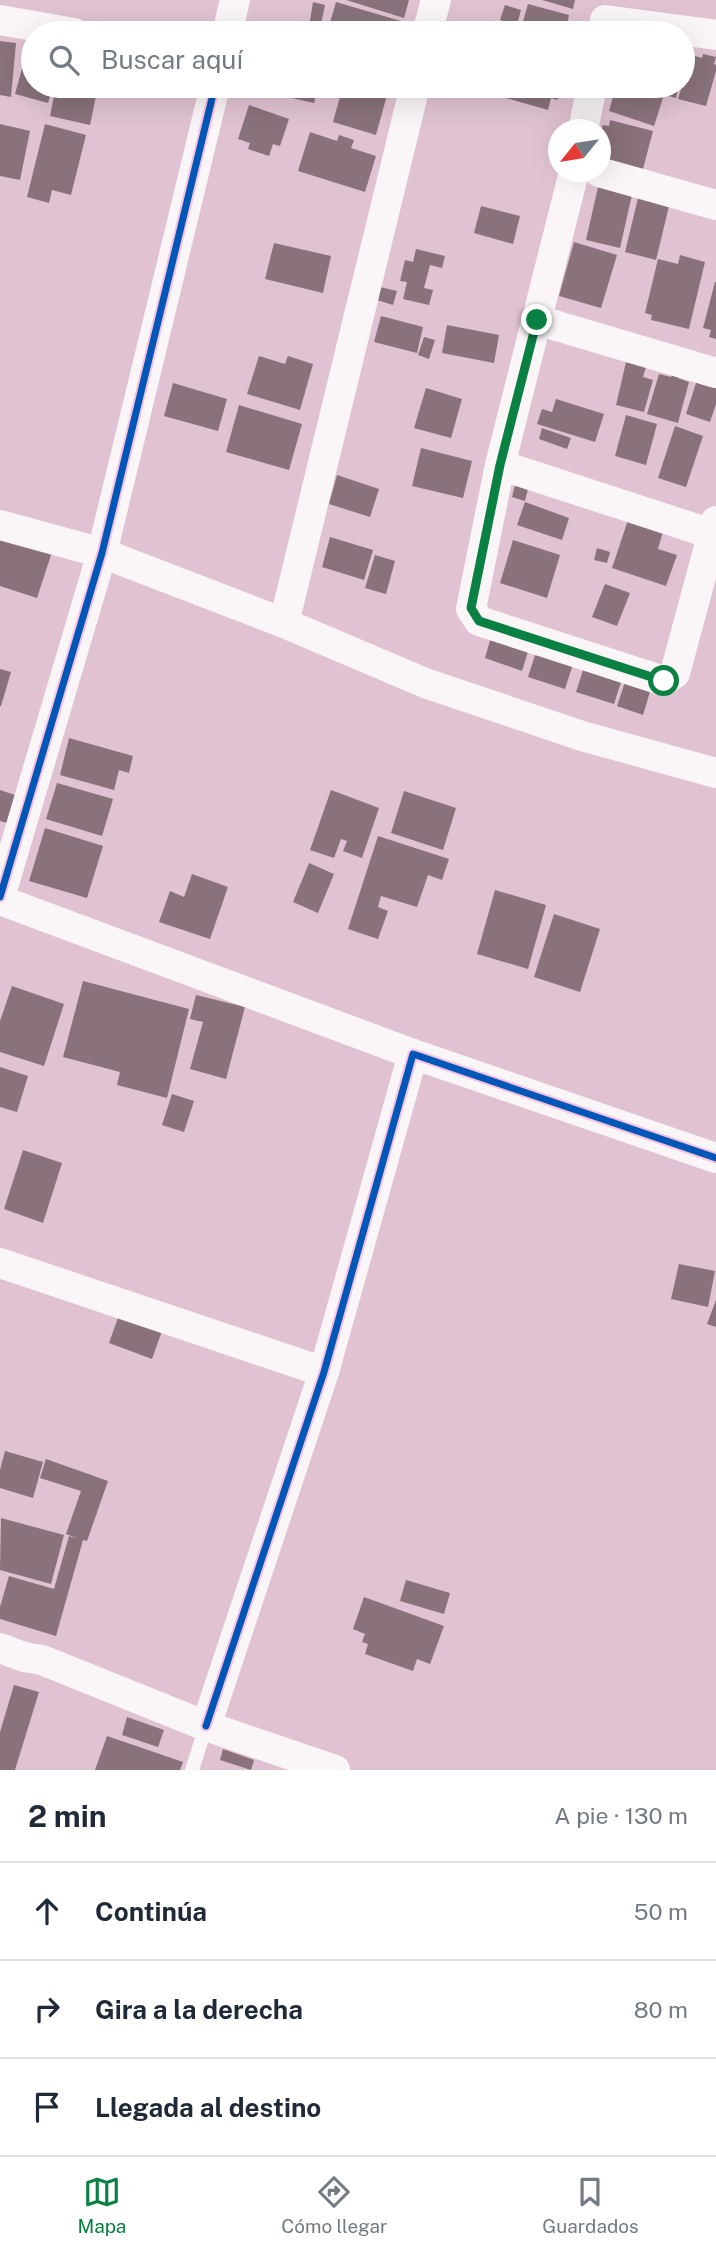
<!DOCTYPE html>
<html lang="es">
<head>
<meta charset="utf-8">
<style>
  body { margin:0; font-family:"Public Sans",sans-serif; background:#f6f6f7; color:#1f2937 }
  .compass { position:absolute; left:548px; top:119px; width:63px; height:63px; border-radius:50%; background:#fff; box-shadow:0 7px 28px #0002; rotate:240deg }
  .stop { position:absolute; width:21px; height:21px; margin:-16px; border:5px solid #0b8043; border-radius:50%; background:#fff }
  .stop.end { background:#0b8043; border-color:#fff; box-shadow:0 2px 7px #0008 }
  .list { margin:0; padding:0; list-style:none }
  h2 { display:flex; justify-content:space-between; align-items:center; height:91px; margin:0; padding:0 28px; font-size:30px }
  h2 small { font-size:23px; font-weight:400; color:#747a83 }
  .list li { display:grid; grid-template-columns:46px 1fr auto; gap:21px; align-items:center; box-sizing:border-box; height:98px; padding:0 28px; border-top:2px solid #e0e1e3 }
  .list b { display:block; font-size:26px; white-space:nowrap }
  .list em { font-size:23px; font-style:normal; color:#747a83 }
  .icon { flex:none; width:38px; height:38px; fill:none; stroke:currentColor; stroke-width:2; stroke-linecap:round; stroke-linejoin:round }
  .map { position:relative; flex:none; width:716px; height:1770px; overflow:hidden }
  .search { position:absolute; background:#fff; box-shadow:0 7px 28px #0002; left:21px; right:21px; top:21px; height:77px; display:flex; align-items:center; gap:18px; box-sizing:border-box; padding:0 24px; border-radius:38px; color:#747a83; font-size:26px }
  .sheet { height:385px; background:#fff }
  nav { display:flex; justify-content:space-around; align-items:center; box-sizing:border-box; height:98px; border-top:2px solid #e0e1e3; background:#fff; font-size:19px; color:#747a83 }
  nav a { display:grid; justify-items:center; gap:4px }
  nav .on { color:#0b8043 }
  .map>svg:first-child { display:block }
  .building { fill:#89727b }
  .lines { fill:none; stroke-linecap:round; stroke-linejoin:round }
  .service { stroke:#faf6f8; stroke-width:14 }
  .minor { stroke:#faf6f8; stroke-width:30 }
  .cycleway-casing { stroke:#fac2e0; stroke-width:11 }
  .cycleway { stroke:#0057b8; stroke-width:7 }
  .route { stroke:#0b8043; stroke-width:9 }
</style>
</head>
<body>
<div class="map">
<svg width="716" height="1770" viewBox="0 0 716 1770">
  <rect width="100%" height="100%" fill="#e0c2d2"/>
  <g class="building">
    <path d="M346 0H409L404 18Z"/>
    <path d="M542 0H575L573 9Z"/>
    <path d="M313 2 325 5 320 29 309 27Z"/>
    <path d="M336 2 401 21 397 33H327Z"/>
    <path d="M528 4 569 15 567 26 574 27 572 33 520 32Z"/>
    <path d="M505 5 521 10 517 25 500 20Z"/>
    <path d="M30 40H33V86H53L48 103 15 94Z"/>
    <path d="M0 41 16 43 11 97 0 95Z"/>
    <path d="M703 54 716 57 714 64 716 65V71L706 106 678 99 686 73 690 74 695 56 702 58Z"/>
    <path d="M56 86H98L90 125 50 116Z"/>
    <path d="M138 86H181L178 96Z"/>
    <path d="M253 86H318L314 103 252 89Z"/>
    <path d="M343 86 389 88 376 135 333 122Z"/>
    <path d="M509 86H554L552 92 559 94 557 100 551 98 548 110 506 98Z"/>
    <path d="M616 86H625L663 98 654 126 609 111Z"/>
    <path d="M644 86H679L676 98 644 89Z"/>
    <path d="M249 105 289 119 280 146 273 144 269 156 248 149 250 143 238 139Z"/>
    <path d="M610 120 653 131 643 169 602 159 606 143 604 142 605 139 600 137V133L603 125 609 126Z"/>
    <path d="M0 124 30 131 20 180 0 176Z"/>
    <path d="M45 124 86 135 71 195 52 190 49 203 27 197Z"/>
    <path d="M310 132 337 141 339 135 354 140 351 148 376 156 365 192 298 171Z"/>
    <path d="M598 187 632 195 620 248 586 240Z"/>
    <path d="M639 194 670 202 656 260 625 252Z"/>
    <path d="M481 206 520 216 513 244 474 233Z"/>
    <path d="M574 242 617 255 601 308 559 296Z"/>
    <path d="M274 243 331 256 323 293 265 279Z"/>
    <path d="M416 249 445 256 442 268 430 265 424 288 433 290 429 305 403 299 407 282 400 281 405 260 413 262Z"/>
    <path d="M680 255 705 262 689 329 651 320 652 315 645 313 658 259 678 264Z"/>
    <path d="M715 282H716V339L709 337 711 330 703 328Z"/>
    <path d="M380 287 397 291 393 305 377 300Z"/>
    <path d="M381 316 423 327 417 353 374 342Z"/>
    <path d="M447 325 499 335 494 363 442 353Z"/>
    <path d="M424 337 435 340 429 359 418 355Z"/>
    <path d="M259 356 285 364 288 356 313 364 300 410 247 394Z"/>
    <path d="M626 362 646 367 643 377 653 380 644 412 616 405Z"/>
    <path d="M673 372 679 373 678 378 689 382 678 423 647 414 659 374 671 377Z"/>
    <path d="M697 380 716 386V404L710 422 686 414Z"/>
    <path d="M173 383 227 399 218 431 164 416Z"/>
    <path d="M426 388 462 399 451 438 414 428Z"/>
    <path d="M556 399 604 414 595 442 537 424 542 409 552 412Z"/>
    <path d="M239 405 302 424 289 470 226 452Z"/>
    <path d="M626 415 657 424 646 465 615 456Z"/>
    <path d="M675 426 703 436 686 487 658 478Z"/>
    <path d="M542 428 571 438 567 449 539 439Z"/>
    <path d="M421 448 472 461 463 498 412 486Z"/>
    <path d="M337 475 379 489 370 517 329 504Z"/>
    <path d="M515 485 528 489 525 501 512 497Z"/>
    <path d="M525 502 569 518 562 540 517 525Z"/>
    <path d="M629 517 664 528 658 549 677 555 666 586 612 568Z"/>
    <path d="M330 537 373 550 364 580 322 567Z"/>
    <path d="M0 538 52 552 37 598 0 586Z"/>
    <path d="M513 540 560 555 547 598 500 583Z"/>
    <path d="M597 548 610 552 607 563 594 560Z"/>
    <path d="M375 555 395 561 386 594 365 588Z"/>
    <path d="M605 584 630 593 617 626 592 617Z"/>
    <path d="M493 630 531 642 522 671 485 658Z"/>
    <path d="M537 649 574 661 565 689 528 677Z"/>
    <path d="M585 664 623 676 614 704 576 692Z"/>
    <path d="M0 669 11 672 1 706H0Z"/>
    <path d="M627 676 652 685 643 715 617 706Z"/>
    <path d="M69 738 133 756 129 773 119 770 114 790 60 775Z"/>
    <path d="M57 783 113 799 102 836 46 819Z"/>
    <path d="M0 790 15 795 7 823 0 821Z"/>
    <path d="M331 790 379 808 362 858 343 851 347 841 341 839 334 858 310 850Z"/>
    <path d="M404 791 456 808 443 850 391 833Z"/>
    <path d="M45 828 103 846 87 898 29 881Z"/>
    <path d="M378 836 449 859 442 880 428 875 417 907 381 896 378 907 388 911 378 939 348 929Z"/>
    <path d="M309 863 334 874 318 913 293 902Z"/>
    <path d="M192 874 228 887 210 939 159 922 170 891 184 897Z"/>
    <path d="M495 890 546 905 528 969 477 954Z"/>
    <path d="M554 914 600 929 580 992 534 977Z"/>
    <path d="M83 981 189 1009 167 1098 117 1085 120 1072 63 1057Z"/>
    <path d="M12 986 64 1004 44 1066 0 1052V1021Z"/>
    <path d="M196 995 245 1007 226 1079 190 1069 203 1022 190 1019Z"/>
    <path d="M0 1067 28 1076 17 1112 0 1107Z"/>
    <path d="M172 1094 194 1101 184 1132 162 1125Z"/>
    <path d="M23 1150 62 1163 43 1223 4 1209Z"/>
    <path d="M679 1264 715 1271 708 1307 671 1299Z"/>
    <path d="M716 1300V1327L707 1324Z"/>
    <path d="M120 1312 163 1328 152 1359 109 1343Z"/>
    <path d="M5 1451 43 1462 33 1498 0 1488V1470Z"/>
    <path d="M46 1459 108 1481 87 1541 83 1540 56 1636 0 1619V1607L9 1576 54 1589 69 1536 79 1539 66 1534 81 1491 40 1478Z"/>
    <path d="M1 1518 64 1535 51 1584 0 1570Z"/>
    <path d="M406 1580 450 1593 444 1614 400 1601Z"/>
    <path d="M364 1597 444 1626 430 1664 417 1659 413 1671 365 1654 368 1644 362 1642 365 1634 353 1629Z"/>
    <path d="M14 1685 39 1692 15 1770H0V1732Z"/>
    <path d="M127 1717 164 1730 158 1747 122 1735Z"/>
    <path d="M107 1736 183 1762 180 1770H95Z"/>
    <path d="M223 1749 254 1760 251 1770 220 1760Z"/>
  </g>
  <g class="lines">
    <path class="service" d="M192 1770 206 1726"/>
    <g class="minor">
      <path d="M0 20 74 33"/>
      <path d="M605 20 716 35"/>
      <path d="M227 33 235 0"/>
      <path d="M427 33 436 0"/>
      <path d="M583 130 592 86"/>
      <path d="M574 172 500 465 471 609 479 621 664 681 675 673 716 521"/>
      <path d="M599 172 716 205"/>
      <path d="M537 320 716 373"/>
      <path d="M500 465 712 534"/>
      <path d="M0 525 102 553 284 623 425 683 582 736 716 773"/>
      <path d="M284 623 415 86"/>
      <path d="M0 897 102 553 215 86"/>
      <path d="M0 900 413 1054"/>
      <path d="M0 1263 324 1372"/>
      <path d="M0 1648 24 1657 42 1660 206 1726 335 1770"/>
      <path d="M206 1726 324 1372 413 1054 716 1158"/>
    </g>
    <g class="cycleway-casing">
      <g id="cycleway">
        <path d="M0 897 102 553 215 86"/>
        <path d="M206 1726 324 1372 413 1054 716 1158"/>
      </g>
    </g>
    <use href="#cycleway" class="cycleway"/>
  </g>
  <g class="lines">
    <path class="route" d="M537 320 500 465 471 608 479 621 664 681"/>
  </g>
</svg>
<svg class="compass" viewBox="-18 -18 36 36"><path d="M0-13l5 13h-10z" fill="#e53935"/><path d="M0 13l5-13h-10z" fill="#747a83"/></svg>
<div class="stop" style="left:664px;top:681px"></div>
<div class="stop end" style="left:537px;top:320px"></div>
<div class="search"><svg class="icon" aria-label="search" viewBox="0 0 24 24"><circle cx="10" cy="10" r="6"/><path d="M15 15l6 6"/></svg>Buscar aquí</div>
</div>
<section class="sheet">
<h2>2 min<small>A pie · 130 m</small></h2>
<ul class="list">
<li><svg class="icon" aria-label="ahead" viewBox="0 0 24 24"><path d="M12 20V5M6 11l6-6 6 6"/></svg><div><b>Continúa</b></div><em>50 m</em></li>
<li><svg class="icon" aria-label="right" viewBox="0 0 24 24"><path d="M7 20v-9h11M14 6l5 5-5 5"/></svg><div><b>Gira a la derecha</b></div><em>80 m</em></li>
<li><svg class="icon" aria-label="arrive" viewBox="0 0 24 24"><path d="M6 21V4h12l-3 4 3 4H6"/></svg><div><b>Llegada al destino</b></div></li>
</ul>
</section>
<nav>
<a class="on"><svg class="icon" aria-label="map" viewBox="0 0 24 24"><path d="M3 6l6-2 6 2 6-2v14l-6 2-6-2-6 2zM9 4v14M15 6v14"/></svg>Mapa</a>
<a><svg class="icon" aria-label="directions" viewBox="0 0 24 24"><path d="M12 3l9 9-9 9-9-9zM9 14v-3h6M13 9l2 2-2 2"/></svg>Cómo llegar</a>
<a><svg class="icon" aria-label="saved" viewBox="0 0 24 24"><path d="M7 4h10v16l-5-4-5 4z"/></svg>Guardados</a>
</nav>
</body>
</html>
